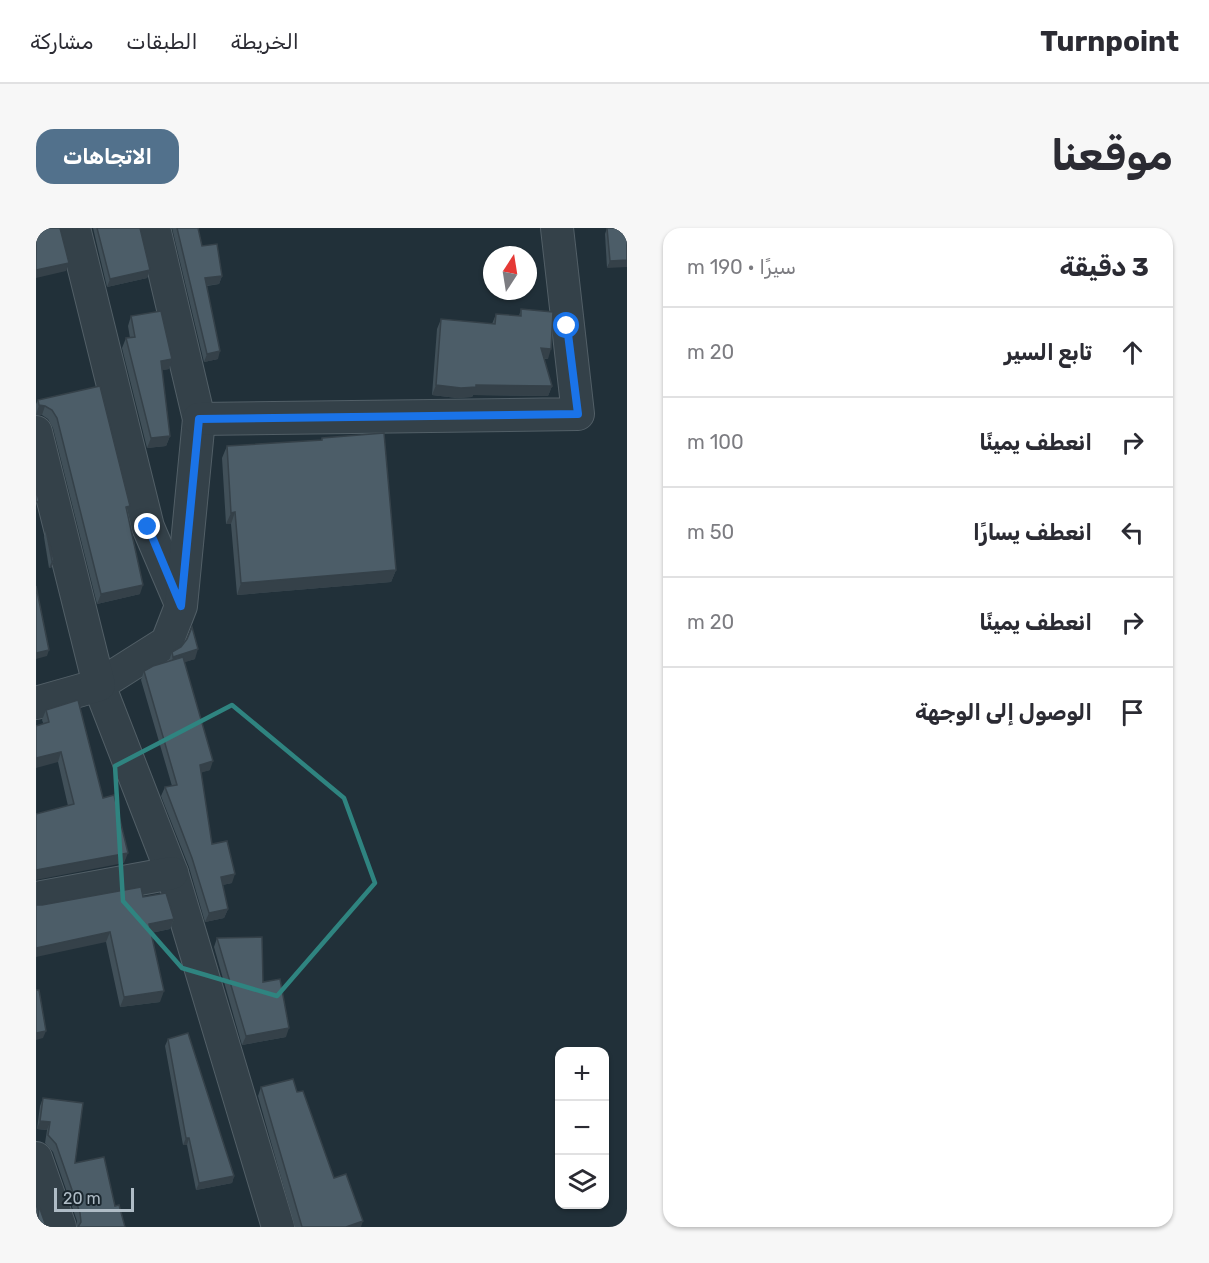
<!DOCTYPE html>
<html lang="ar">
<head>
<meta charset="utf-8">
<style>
  body { margin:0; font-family:Rubik,"Noto Sans Arabic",sans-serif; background:#f7f7f7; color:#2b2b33; direction:rtl }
  .controls { position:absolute; right:18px; bottom:18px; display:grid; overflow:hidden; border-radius:12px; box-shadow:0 2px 4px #0004 }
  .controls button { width:54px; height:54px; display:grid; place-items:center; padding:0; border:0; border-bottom:2px solid #e1e1e2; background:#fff; color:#2b2b33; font:30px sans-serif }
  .compass { position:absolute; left:447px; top:18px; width:54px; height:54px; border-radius:50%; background:#fff; box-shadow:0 2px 4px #0004; rotate:12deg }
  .scale { position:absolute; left:18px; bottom:15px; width:80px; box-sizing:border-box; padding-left:6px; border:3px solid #afbcc6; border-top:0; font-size:16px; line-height:21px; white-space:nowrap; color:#afbcc6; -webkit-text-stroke:4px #1a262e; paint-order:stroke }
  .stop { position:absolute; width:18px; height:18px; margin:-14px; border:4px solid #1a73e8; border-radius:50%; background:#fff }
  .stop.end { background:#1a73e8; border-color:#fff; box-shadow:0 2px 6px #0008 }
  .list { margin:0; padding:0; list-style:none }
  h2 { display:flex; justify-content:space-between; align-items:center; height:78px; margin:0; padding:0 24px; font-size:26px }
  h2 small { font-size:20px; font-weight:400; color:#7c7c81 }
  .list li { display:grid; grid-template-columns:39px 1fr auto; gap:18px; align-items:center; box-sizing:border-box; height:90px; padding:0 24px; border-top:2px solid #e1e1e2 }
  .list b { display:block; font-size:22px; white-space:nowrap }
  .list em { font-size:20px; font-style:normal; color:#7c7c81 }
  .icon { flex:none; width:33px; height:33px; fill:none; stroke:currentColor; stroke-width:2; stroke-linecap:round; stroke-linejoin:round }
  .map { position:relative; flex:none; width:591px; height:999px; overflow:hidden; direction:ltr; border-radius:18px }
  header { display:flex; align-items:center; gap:36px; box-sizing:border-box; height:84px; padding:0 30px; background:#fff; border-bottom:2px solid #e1e1e2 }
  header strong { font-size:28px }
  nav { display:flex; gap:33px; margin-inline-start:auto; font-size:21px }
  .intro { display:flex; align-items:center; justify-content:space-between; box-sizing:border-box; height:144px; padding:0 36px }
  h1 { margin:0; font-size:42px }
  .button { padding:15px 27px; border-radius:18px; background:#52718c; color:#fff; font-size:21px; font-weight:700 }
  main { display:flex; gap:36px; padding:0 36px }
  aside { flex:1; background:#fff; border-radius:18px; box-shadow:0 2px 4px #0004 }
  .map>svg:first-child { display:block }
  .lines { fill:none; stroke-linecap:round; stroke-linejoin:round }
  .minor-casing { stroke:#525f67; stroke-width:34 }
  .minor { stroke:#344149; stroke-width:32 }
  .wall { fill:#415059 }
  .shaded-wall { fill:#354149 }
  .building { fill:#4c5d68; stroke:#354149; stroke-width:1.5 }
  .route { stroke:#1a73e8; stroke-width:8 }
  .marked { fill:none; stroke:#2f8480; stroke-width:4.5; stroke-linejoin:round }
</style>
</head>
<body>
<header>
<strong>Turnpoint</strong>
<nav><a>الخريطة</a><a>الطبقات</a><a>مشاركة</a></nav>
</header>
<div class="intro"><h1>موقعنا</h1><a class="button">الاتجاهات</a></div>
<main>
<aside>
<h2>3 دقيقة<small>سيرًا · 190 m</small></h2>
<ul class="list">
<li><svg class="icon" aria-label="ahead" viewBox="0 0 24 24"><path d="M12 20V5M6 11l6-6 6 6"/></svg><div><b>تابع السير</b></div><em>20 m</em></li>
<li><svg class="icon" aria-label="right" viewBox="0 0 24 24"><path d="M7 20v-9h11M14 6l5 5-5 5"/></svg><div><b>انعطف يمينًا</b></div><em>100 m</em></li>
<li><svg class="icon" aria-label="left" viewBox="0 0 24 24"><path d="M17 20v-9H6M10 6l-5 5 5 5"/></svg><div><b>انعطف يسارًا</b></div><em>50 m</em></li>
<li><svg class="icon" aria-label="right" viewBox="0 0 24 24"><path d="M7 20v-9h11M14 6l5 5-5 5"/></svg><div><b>انعطف يمينًا</b></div><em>20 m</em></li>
<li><svg class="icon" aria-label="arrive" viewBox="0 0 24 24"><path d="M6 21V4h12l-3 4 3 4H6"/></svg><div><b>الوصول إلى الوجهة</b></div></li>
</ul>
</aside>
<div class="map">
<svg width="591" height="999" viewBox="0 0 591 999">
  <rect width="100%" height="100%" fill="#213039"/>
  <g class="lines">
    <g class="minor-casing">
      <g id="minor">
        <path d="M38 0 112 299 144 374"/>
        <path d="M118 0 163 191 145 378 131 414 63 457 136 645 242 999"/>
        <path d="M163 191 542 186 521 0"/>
        <path d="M0 204 63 457 0 475"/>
        <path d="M0 670 136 645"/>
        <path d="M0 930 24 999"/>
      </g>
    </g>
    <use href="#minor" class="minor"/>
  </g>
  <g class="wall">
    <path d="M57 0H104L114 42 111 50 71 59Z"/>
    <path d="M136 0H162L166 18 186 48 183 56 171 58 182 131 168 134Z"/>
    <path d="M571 0H591L571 40 569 6Z"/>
    <path d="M485 81 512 131H508L516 158 512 168 437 167 436 169 421 170 396 167 401 101 405 91 456 96 460 86 483 88Z"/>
    <path d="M95 88 133 141 126 142 134 208 130 218 111 220 86 120 90 110H94L92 98Z"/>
    <path d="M64 158 104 366 61 376 17 200 12 191 6 187H0V176L2 172Z"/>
    <path d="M286 210 360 342 355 354 201 367 195 296H190L186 230 191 218 285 212Z"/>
    <path d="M10 302 18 333 15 340H13L8 309Z"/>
    <path d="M151 411 159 431 148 434 174 542 165 544 176 616 196 655 186 657 192 681 188 690 169 694 153 639 125 568 129 559 136 558 105 452 108 443 133 433 136 424 145 419Z"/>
    <path d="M10 482 67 570 88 635 32 578 22 534 6 492Z"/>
    <path d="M107 669 138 691 134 701 115 705 124 774 84 779 70 714 6 677Z"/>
    <path d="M181 710 227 754 250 809 206 817 178 719Z"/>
    <path d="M132 811 198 948 196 955 160 962 151 917H147L129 818Z"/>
    <path d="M225 859 261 864 298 950 325 999H259L222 868Z"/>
    <path d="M7 870 39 935 79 978 89 999H41V993L17 924 9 915 11 902 1 901 4 878Z"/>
    <path d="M3 978 10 998 11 999H0L1 986Z"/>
  </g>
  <g class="shaded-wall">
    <path d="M591 32V39L571 40 574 33Z"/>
    <path d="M33 35 30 43 0 50V42Z"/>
    <path d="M114 42 111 50 71 59 74 51Z"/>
    <path d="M186 48 183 56 167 58 169 50Z"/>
    <path d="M505 120 515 121 512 131 502 130Z"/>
    <path d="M184 123 182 131 168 134 171 126Z"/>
    <path d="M136 131 133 141 122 143 125 133Z"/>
    <path d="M400 157H440L516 158 512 168 437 167 436 169 421 170 396 167Z"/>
    <path d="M3 177 9 178 6 187H0Z"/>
    <path d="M134 208 130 218 111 220 115 210Z"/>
    <path d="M199 284 195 296H190L195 285Z"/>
    <path d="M16 333H18L15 340H13Z"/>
    <path d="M360 342 355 354 201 367 205 355Z"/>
    <path d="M107 357 104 366 61 376 65 366Z"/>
    <path d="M162 421 159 431 134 439 137 429Z"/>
    <path d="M13 422 11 428 0 431V425Z"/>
    <path d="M25 524 22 534 0 540V530Z"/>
    <path d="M177 533 174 542 161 546 164 537Z"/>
    <path d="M92 625 88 635 0 652V642Z"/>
    <path d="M199 646 196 655 182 658 185 649Z"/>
    <path d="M192 681 188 690 169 694 173 685Z"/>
    <path d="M138 691 134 701 109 706 113 696Z"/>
    <path d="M74 704 70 714 0 729V720Z"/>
    <path d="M128 763 124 774 84 779 88 769Z"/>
    <path d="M253 800 250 809 206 817 210 808Z"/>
    <path d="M10 803 7 810 0 812V805Z"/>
    <path d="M4 893 14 894 11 902 1 901Z"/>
    <path d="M150 910H153L151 917H147Z"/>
    <path d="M198 948 196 955 160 962 163 955Z"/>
    <path d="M327 993 325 999H310Z"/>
  </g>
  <g class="building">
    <path d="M0 0H24L33 35 0 42Z"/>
    <path d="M61 0H104L114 42 74 51Z"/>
    <path d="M141 0H162L166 18 181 16 186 48 169 50 184 123 171 126Z"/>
    <path d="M571 0H591V32L574 33Z"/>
    <path d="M485 81 517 84 515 121 505 120 516 158 440 157V159L425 160 400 157 405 91 459 96 460 86 485 88Z"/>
    <path d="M125 83 136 131 125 133 134 208 115 210 90 110 99 109 95 88Z"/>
    <path d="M64 158 94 278 90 279 107 357 65 366 21 190 16 182 9 178 3 177 2 172Z"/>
    <path d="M348 205 360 342 205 355 199 284 195 285 191 218 286 212V210Z"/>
    <path d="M0 261 3 273 0 274Z"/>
    <path d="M10 302 18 333H16Z"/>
    <path d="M0 358 13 422 0 425Z"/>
    <path d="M156 399 162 421 137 429 136 424 145 419 151 411Z"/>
    <path d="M147 429 177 533 164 537 176 616 191 613 199 646 185 649 192 681 173 685 156 630 129 559 141 557 108 443 117 438Z"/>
    <path d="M42 472 67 570 78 567 92 625 0 642V586L38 576 25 524 0 530V498L13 494 10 482Z"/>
    <path d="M105 659 107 669 130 665 138 691 113 696 128 763 88 769 74 704 0 720V677H6Z"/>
    <path d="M226 709 227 754 244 751 253 800 210 808 181 710Z"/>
    <path d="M0 762H3L10 803 0 805Z"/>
    <path d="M152 805 198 948 163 955 153 910H150L132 811Z"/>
    <path d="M257 851 261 864 267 863 298 950 310 946 327 993 310 999H266L225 859Z"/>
    <path d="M7 870 47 875 39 935 68 929 79 978 83 977 89 999H42L45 994 44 985 20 916 12 907 14 894 4 893Z"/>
    <path d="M3 978 10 998 11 999H1Z"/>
  </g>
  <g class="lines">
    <path class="route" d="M112 299 145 378 163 191 542 186 531 98"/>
  </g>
  <path class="marked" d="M196 477 308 570 339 655 241 768 146 740 87 673 79 538Z"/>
</svg>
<div class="controls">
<button>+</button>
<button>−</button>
<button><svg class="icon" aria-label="layers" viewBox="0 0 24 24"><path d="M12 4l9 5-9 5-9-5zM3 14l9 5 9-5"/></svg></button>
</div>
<svg class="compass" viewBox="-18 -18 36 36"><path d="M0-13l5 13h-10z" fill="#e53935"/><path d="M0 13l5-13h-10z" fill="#7c7c81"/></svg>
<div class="scale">20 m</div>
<div class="stop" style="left:531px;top:98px"></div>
<div class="stop end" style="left:112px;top:299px"></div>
</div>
</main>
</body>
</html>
